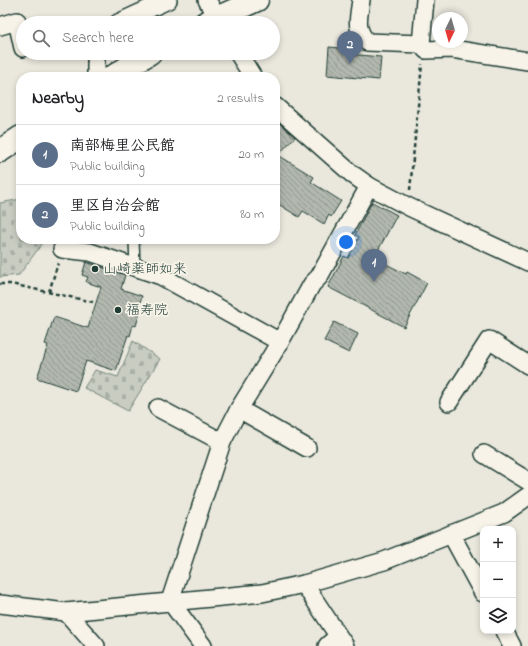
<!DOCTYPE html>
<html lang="en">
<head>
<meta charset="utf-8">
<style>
  body { margin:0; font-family:"Indie Flower","Klee One",sans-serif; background:#f6f6f6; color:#202124 }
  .controls { position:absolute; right:12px; bottom:12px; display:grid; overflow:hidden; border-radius:8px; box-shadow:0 2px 6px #0003 }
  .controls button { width:36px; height:36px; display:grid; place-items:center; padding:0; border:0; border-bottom:1px solid #e0e0e0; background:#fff; color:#202124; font:20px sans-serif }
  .compass { position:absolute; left:432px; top:12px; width:36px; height:36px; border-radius:50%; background:#fff; box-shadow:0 2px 6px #0003; rotate:185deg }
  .you { position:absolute; left:346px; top:242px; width:14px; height:14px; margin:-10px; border:3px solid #fff; border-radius:50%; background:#1a73e8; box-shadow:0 0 0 6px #1a73e833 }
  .badge { display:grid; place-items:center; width:26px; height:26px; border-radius:50%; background:#1f3d34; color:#fff; font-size:13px; font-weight:700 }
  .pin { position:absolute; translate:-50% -33px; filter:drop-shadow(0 1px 2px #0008) }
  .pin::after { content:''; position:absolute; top:21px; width:14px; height:12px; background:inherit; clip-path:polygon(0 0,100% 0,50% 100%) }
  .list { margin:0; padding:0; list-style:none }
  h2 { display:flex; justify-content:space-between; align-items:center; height:52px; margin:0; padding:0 16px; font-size:17px }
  h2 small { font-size:13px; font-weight:400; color:#757577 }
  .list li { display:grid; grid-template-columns:26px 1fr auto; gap:12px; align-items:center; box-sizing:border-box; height:60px; padding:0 16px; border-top:1px solid #e0e0e0 }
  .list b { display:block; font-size:15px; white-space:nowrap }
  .list p { margin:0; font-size:13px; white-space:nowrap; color:#757577 }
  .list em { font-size:13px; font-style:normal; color:#757577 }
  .icon { flex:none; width:22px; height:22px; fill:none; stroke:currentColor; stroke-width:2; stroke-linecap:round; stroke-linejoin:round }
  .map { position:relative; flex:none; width:528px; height:646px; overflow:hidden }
  .search { position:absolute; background:#fff; box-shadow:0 2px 6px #0003; left:16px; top:16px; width:264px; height:44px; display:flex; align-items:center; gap:10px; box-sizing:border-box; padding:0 14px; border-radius:22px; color:#757577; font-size:15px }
  .panel { position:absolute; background:#fff; box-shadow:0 2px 6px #0003; left:16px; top:72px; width:264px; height:172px; border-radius:16px }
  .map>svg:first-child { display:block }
  .cemetery { fill:url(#cemetery-stones); stroke:#74847a }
  .building { fill:url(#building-back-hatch); stroke:#1f3d34 }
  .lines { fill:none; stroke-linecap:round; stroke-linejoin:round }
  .service-casing { stroke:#1f3d34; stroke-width:12 }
  .minor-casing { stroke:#1f3d34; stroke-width:20 }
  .tertiary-casing { stroke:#1f3d34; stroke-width:25 }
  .path { stroke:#1f3d34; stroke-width:2.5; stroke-dasharray:4 3; stroke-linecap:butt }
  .service { stroke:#f7f3e8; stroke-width:9 }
  .minor { stroke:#f7f3e8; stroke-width:17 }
  .tertiary { stroke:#f7f3e8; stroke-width:22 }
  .poi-dot { fill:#1f3d34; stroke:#f7f3e8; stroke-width:1.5 }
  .labels { text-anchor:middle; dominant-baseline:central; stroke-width:3.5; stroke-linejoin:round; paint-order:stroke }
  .poi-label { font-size:14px; fill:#1f3d34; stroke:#f7f3e8; text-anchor:start }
</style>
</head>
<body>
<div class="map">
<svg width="528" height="646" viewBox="0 0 528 646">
  <defs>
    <pattern id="cemetery-stones" width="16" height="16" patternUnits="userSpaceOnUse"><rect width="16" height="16" fill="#c8ccc1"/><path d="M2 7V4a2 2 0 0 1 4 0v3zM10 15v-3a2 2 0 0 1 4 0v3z" fill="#abb0a6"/></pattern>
    <pattern id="building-back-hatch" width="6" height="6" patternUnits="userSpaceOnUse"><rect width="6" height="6" fill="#b2b8ae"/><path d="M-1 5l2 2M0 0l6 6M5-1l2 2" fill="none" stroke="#90978e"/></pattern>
  </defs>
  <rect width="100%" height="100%" fill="#eae8dd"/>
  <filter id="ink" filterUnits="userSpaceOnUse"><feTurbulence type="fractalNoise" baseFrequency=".025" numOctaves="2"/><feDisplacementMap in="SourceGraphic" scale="8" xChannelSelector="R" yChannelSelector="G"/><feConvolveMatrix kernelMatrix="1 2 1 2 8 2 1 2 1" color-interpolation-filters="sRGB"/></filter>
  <g filter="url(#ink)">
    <g class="cemetery">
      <path d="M21 199V239H41V245L19 275 0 277V203Z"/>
      <path d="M133 341 160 359 128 411 84 388 95 370 118 377Z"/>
    </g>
    <g class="building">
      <path d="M329 47 349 49 348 54 381 57 379 80 327 75Z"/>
      <path d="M275 119 295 137 278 155 314 177 311 182 341 201 331 217 329 215 324 224 303 211 299 217 275 202Z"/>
      <path d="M372 202 397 215 374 258 406 274 407 272 427 283 404 327 328 287 344 256 348 258 359 237 355 235Z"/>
      <path d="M86 262 125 275 121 289 142 296 138 308H141L136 326 133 325 130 336 128 335 116 371 86 361 76 391 37 378 48 345 45 344 54 317 88 328 101 287 86 282 88 277 82 275Z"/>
      <path d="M334 322 358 334 349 353 324 341Z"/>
    </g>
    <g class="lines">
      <g class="service-casing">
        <path id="service" d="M134 239 135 268"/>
      </g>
      <g class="minor-casing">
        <g id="minor">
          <path d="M207 0 220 23"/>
          <path d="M361 0C359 17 354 28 367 42L421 44"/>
          <path d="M425 0 421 44 426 50 452 49 528 61"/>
          <path d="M118 23 168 0"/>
          <path d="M0 26 17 21 23 48"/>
          <path d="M238 53 253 77"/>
          <path d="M96 77V53"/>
          <path d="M275 106 352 174 369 186 409 207 528 262"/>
          <path d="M62 249 90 252 161 276 280 342"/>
          <path d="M449 402 489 340 528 365"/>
          <path d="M158 408 222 442"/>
          <path d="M239 409 307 448"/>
          <path d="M484 454 528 481"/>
          <path d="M451 534 483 593"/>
          <path d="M304 584 345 646"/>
          <path d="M170 601 222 442 239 409 280 342 312 284 319 277 369 186"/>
          <path d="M170 601 203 646"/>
          <path d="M0 604 66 612 262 593 304 584 384 561 504 513 528 496"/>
          <path d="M66 612 96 646"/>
          <path d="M504 631 512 646"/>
          <path d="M327 646 338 636"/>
        </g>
      </g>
      <g class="tertiary-casing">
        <g id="tertiary">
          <path d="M205 23 257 0"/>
          <path d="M112 77 150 53"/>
          <path d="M0 151 21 137"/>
        </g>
      </g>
      <g class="path">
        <path d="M410 190 422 64"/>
        <path d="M0 284H11L93 302"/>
        <path d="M49 292 58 263"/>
      </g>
      <use href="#service" class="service"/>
      <use href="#minor" class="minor"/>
      <use href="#tertiary" class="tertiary"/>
    </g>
  </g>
  <g class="poi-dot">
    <circle cx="95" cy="269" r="4"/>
    <circle cx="118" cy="310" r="4"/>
  </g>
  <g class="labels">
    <g class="poi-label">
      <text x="103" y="269">山崎薬師如来</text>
      <text x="126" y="310">福寿院</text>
    </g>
  </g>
</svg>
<div class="controls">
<button>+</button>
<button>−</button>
<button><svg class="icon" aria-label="layers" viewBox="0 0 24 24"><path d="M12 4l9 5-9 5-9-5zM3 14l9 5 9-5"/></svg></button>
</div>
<svg class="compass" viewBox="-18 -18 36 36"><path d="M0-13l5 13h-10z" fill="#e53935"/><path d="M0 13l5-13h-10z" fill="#757577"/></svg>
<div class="you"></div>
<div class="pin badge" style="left:374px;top:282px;background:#5c6f8a">1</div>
<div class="pin badge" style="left:350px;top:64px;background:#5c6f8a">2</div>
<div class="search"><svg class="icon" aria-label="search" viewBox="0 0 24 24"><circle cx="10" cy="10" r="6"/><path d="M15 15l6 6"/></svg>Search here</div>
<section class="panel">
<h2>Nearby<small>2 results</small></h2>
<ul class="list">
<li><span class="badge" style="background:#5c6f8a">1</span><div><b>南部梅里公民館</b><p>Public building</p></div><em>20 m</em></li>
<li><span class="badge" style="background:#5c6f8a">2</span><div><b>里区自治会館</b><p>Public building</p></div><em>80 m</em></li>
</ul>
</section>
</div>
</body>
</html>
